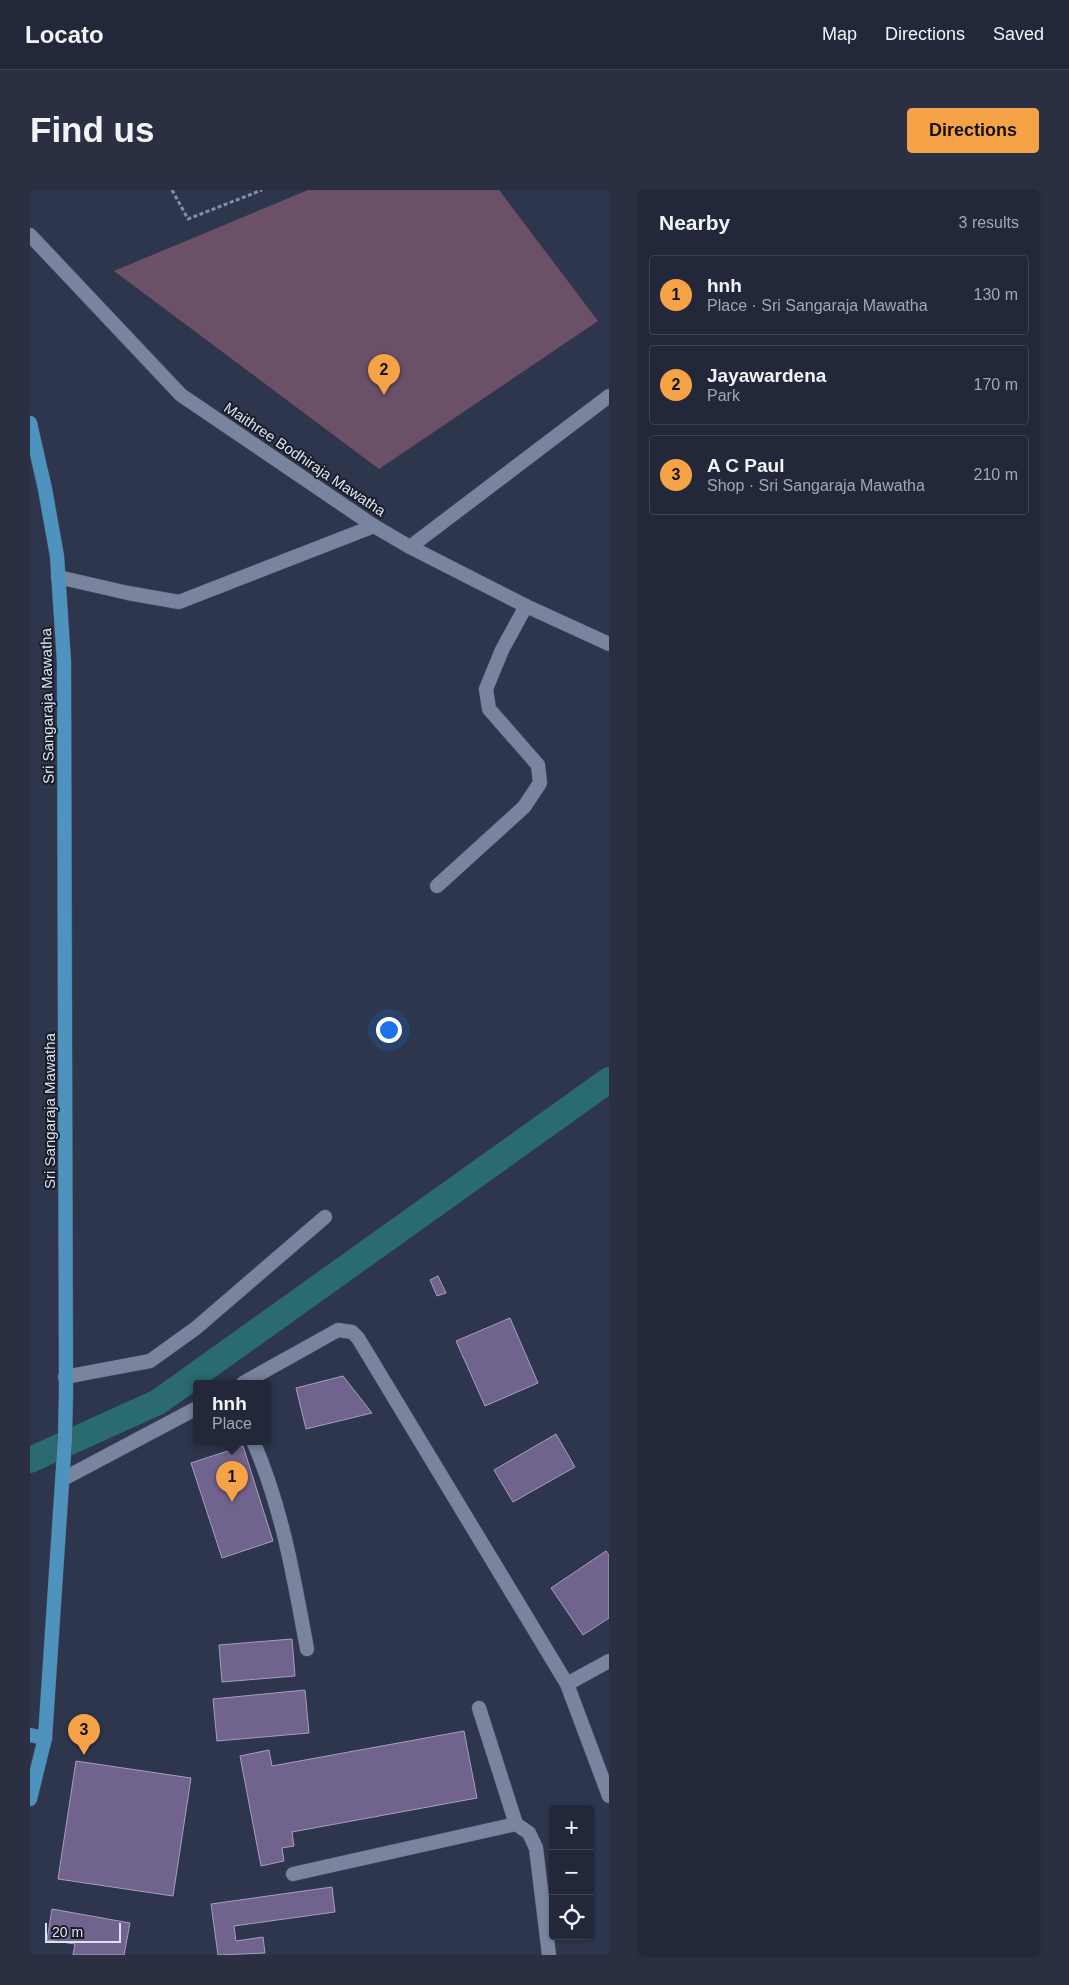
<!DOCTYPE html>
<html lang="en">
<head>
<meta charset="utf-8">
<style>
  body { margin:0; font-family:Arial,sans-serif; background:#2a3042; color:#f1f3f6 }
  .controls { position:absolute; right:15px; bottom:15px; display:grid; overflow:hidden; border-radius:5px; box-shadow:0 1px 4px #0004 }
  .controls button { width:45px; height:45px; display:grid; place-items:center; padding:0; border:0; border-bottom:1px solid #3f4454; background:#22283a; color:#f1f3f6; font:25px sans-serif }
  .scale { position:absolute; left:15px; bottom:12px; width:76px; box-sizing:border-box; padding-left:5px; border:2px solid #dce2f1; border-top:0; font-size:14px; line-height:18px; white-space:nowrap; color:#dce2f1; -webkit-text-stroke:4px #1a1e29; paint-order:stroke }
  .you { position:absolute; left:358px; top:839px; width:18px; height:18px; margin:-12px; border:4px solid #fff; border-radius:50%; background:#1a73e8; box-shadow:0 0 0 8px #1a73e833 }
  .badge { display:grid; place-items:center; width:32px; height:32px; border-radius:50%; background:#f6a247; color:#111; font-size:16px; font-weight:700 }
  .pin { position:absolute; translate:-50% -41px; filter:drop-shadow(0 1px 2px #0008) }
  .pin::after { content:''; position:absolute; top:26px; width:18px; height:15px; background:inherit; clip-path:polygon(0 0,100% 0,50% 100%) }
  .popup { position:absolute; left:163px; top:1190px; width:78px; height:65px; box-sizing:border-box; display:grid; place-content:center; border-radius:5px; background:#22283a; filter:drop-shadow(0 1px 4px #0005); font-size:16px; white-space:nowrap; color:#a2a6af }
  .popup b { font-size:19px; color:#f1f3f6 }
  .popup::after { content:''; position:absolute; left:50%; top:100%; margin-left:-10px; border:10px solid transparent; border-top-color:#22283a }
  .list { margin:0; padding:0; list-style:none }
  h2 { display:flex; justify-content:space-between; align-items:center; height:65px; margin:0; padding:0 20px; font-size:21px }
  h2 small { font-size:16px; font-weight:400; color:#a2a6af }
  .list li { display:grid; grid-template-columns:32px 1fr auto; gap:15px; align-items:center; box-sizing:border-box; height:80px; margin:0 10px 10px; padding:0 10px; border:1px solid #3f4454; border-radius:5px }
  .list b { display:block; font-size:19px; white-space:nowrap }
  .list p { margin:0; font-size:16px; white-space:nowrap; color:#a2a6af }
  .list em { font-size:16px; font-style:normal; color:#a2a6af }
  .icon { flex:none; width:28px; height:28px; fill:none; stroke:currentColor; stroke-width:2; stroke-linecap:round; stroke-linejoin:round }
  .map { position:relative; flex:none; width:579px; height:1765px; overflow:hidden; border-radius:5px }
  header { display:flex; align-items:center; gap:30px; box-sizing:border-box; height:70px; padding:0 25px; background:#22283a; border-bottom:1px solid #3f4454 }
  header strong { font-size:24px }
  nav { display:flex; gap:28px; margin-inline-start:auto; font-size:18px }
  .intro { display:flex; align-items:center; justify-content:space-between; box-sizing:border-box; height:120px; padding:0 30px }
  h1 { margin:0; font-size:35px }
  .button { padding:12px 22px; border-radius:5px; background:#f6a247; color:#111; font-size:18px; font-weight:700 }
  main { display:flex; gap:30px; padding:0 30px }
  aside { flex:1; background:#22283a; border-radius:5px; box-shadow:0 1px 4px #0004 }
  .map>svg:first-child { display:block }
  .green { fill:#6b5068 }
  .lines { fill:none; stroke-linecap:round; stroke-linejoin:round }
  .canal { stroke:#2a6a71; stroke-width:26 }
  .building { fill:#70638d; stroke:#a79fbc }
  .service-casing { stroke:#4d5468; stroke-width:15 }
  .minor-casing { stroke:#4d5468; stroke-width:15 }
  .primary-casing { stroke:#4d5468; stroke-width:15 }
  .path { stroke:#878ea1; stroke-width:3; stroke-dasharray:4 2.5; stroke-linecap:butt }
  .service { stroke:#79849e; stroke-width:14 }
  .minor { stroke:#79849e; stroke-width:14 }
  .primary { stroke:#4e93be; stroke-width:14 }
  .labels { text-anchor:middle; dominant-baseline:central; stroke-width:4; stroke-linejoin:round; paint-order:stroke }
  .street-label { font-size:15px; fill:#dce2f1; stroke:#1a1e29 }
</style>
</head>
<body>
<header>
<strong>Locato</strong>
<nav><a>Map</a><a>Directions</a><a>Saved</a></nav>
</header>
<div class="intro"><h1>Find us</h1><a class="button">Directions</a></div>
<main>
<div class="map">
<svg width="579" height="1765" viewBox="0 0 579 1765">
  <rect width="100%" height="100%" fill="#2d364d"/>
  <path class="green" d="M278 0H469L568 131 349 279 84 81Z"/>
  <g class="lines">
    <path class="canal" d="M0 1270 128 1212 579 890"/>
  </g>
  <g class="building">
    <path d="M408 1086 416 1103 407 1106 400 1090Z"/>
    <path d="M480 1128 508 1193 455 1216 426 1151Z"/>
    <path d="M313 1186 342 1223 276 1239 266 1198Z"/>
    <path d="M526 1244 545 1277 483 1312 464 1280Z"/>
    <path d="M213 1256 243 1351 192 1368 161 1273Z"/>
    <path d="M576 1361 579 1365V1428L553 1445 521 1398Z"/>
    <path d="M262 1449 265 1486 192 1492 189 1455Z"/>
    <path d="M275 1500 279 1543 187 1551 183 1509Z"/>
    <path d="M434 1541 447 1608 262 1642 264 1656 252 1658 254 1671 231 1676 210 1566 239 1560 242 1576Z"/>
    <path d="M46 1571 161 1588 143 1706 28 1689Z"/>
    <path d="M302 1697 305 1722 204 1736 206 1751 233 1747 235 1763 188 1765 181 1714Z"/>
    <path d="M22 1719 100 1733 94 1765H43L45 1754 17 1750Z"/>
  </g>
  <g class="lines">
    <g class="service-casing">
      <g id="service">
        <path d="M35 1187 120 1171 166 1138 295 1027"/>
        <path d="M223 1251C252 1317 264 1388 277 1459"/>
        <path d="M449 1518 486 1634"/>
        <path d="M263 1684 486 1634 499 1643 506 1658 519 1765"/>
      </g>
    </g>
    <g class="minor-casing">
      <g id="minor">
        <path d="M0 45 151 205 344 336 380 357 496 416 579 454"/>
        <path d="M380 357 579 206"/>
        <path d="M28 387 98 403 149 412 344 336"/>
        <path d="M407 696 494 617 510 593 508 575 459 519 456 499 472 460 496 416"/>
        <path d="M213 1193 308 1140 322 1142 328 1148 537 1494 579 1606"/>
        <path d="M33 1289 167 1218"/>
        <path d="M537 1494 579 1471"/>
      </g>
    </g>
    <g class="primary-casing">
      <g id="primary">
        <path d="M0 233 15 299 27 366 34 472 36 1203 35 1248 15 1548 0 1609"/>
        <path d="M0 1545 15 1548"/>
      </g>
    </g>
    <path class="path" d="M142 0 158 29 232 0"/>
    <use href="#service" class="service"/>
    <use href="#minor" class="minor"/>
    <use href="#primary" class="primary"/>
  </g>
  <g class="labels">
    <g class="street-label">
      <text transform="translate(275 269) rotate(34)">Maithree Bodhiraja Mawatha</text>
      <text transform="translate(17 516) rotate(-91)">Sri Sangaraja Mawatha</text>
      <text transform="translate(19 921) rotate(-90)">Sri Sangaraja Mawatha</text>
    </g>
  </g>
</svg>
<div class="controls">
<button>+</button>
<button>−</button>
<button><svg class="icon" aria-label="locate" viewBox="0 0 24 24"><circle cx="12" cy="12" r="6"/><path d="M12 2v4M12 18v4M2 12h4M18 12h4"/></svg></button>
</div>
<div class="scale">20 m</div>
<div class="you"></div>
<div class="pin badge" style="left:202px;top:1312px">1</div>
<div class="popup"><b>hnh</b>Place</div>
<div class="pin badge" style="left:354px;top:205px">2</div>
<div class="pin badge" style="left:54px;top:1565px">3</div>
</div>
<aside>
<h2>Nearby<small>3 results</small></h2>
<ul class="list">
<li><span class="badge">1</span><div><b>hnh</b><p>Place · Sri Sangaraja Mawatha</p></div><em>130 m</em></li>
<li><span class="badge">2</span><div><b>Jayawardena</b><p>Park</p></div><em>170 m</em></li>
<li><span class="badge">3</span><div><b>A C Paul</b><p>Shop · Sri Sangaraja Mawatha</p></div><em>210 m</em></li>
</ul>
</aside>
</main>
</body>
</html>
